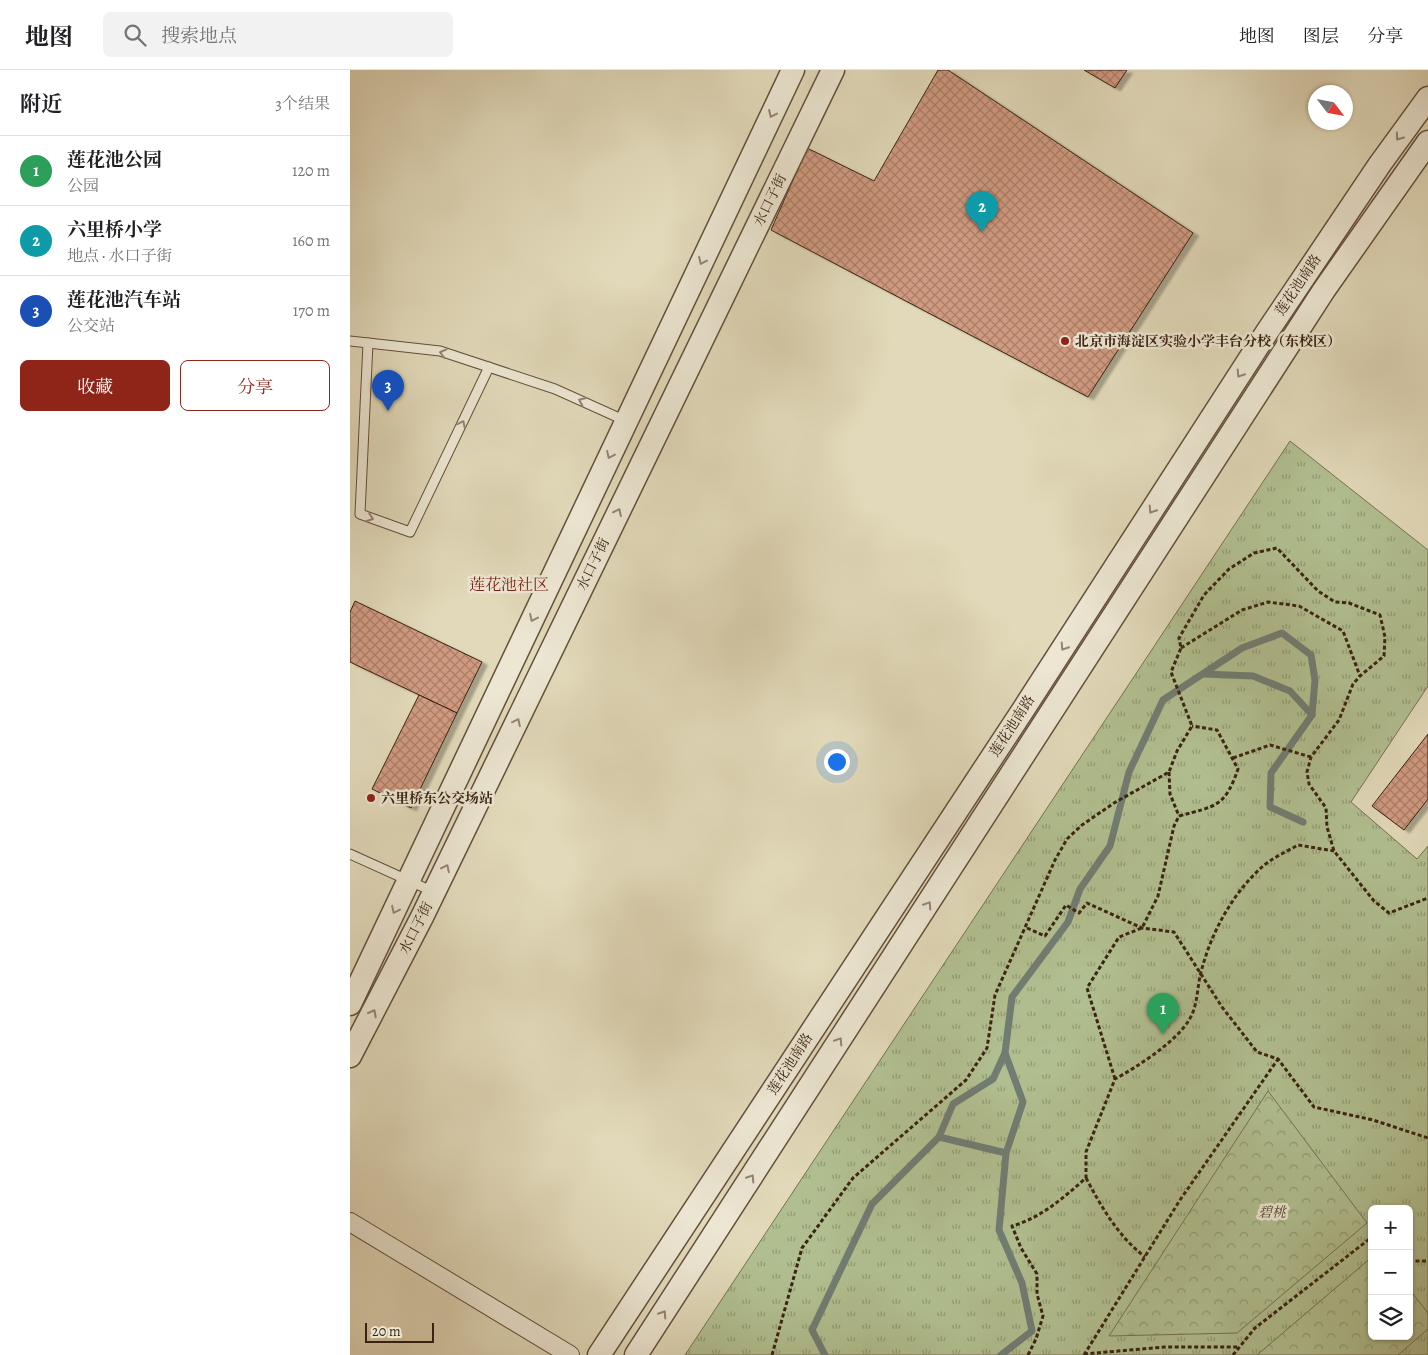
<!DOCTYPE html>
<html lang="zh">
<head>
<meta charset="utf-8">
<style>
  body { margin:0; font-family:Alegreya,"Noto Serif SC",serif; background:#f2f2f2; color:#202124 }
  .controls { position:absolute; right:15px; bottom:15px; display:grid; overflow:hidden; border-radius:8px; box-shadow:0 1px 4px #0004 }
  .controls button { width:45px; height:45px; display:grid; place-items:center; padding:0; border:0; border-bottom:1px solid #e0e0e0; background:#fff; color:#202124; font:25px sans-serif }
  .compass { position:absolute; left:958px; top:15px; width:45px; height:45px; border-radius:50%; background:#fff; box-shadow:0 1px 4px #0004; rotate:122deg }
  .scale { position:absolute; left:15px; bottom:12px; width:69px; box-sizing:border-box; padding-left:5px; border:2px solid #3a2312; border-top:0; font-size:14px; line-height:18px; white-space:nowrap; color:#3a2312; -webkit-text-stroke:4px #ece6d2; paint-order:stroke }
  .you { position:absolute; left:486px; top:691px; width:18px; height:18px; margin:-12px; border:4px solid #fff; border-radius:50%; background:#1a73e8; box-shadow:0 0 0 8px #1a73e833 }
  .badge { display:grid; place-items:center; width:32px; height:32px; border-radius:50%; background:#8f2418; color:#fff; font-size:16px; font-weight:700 }
  .pin { position:absolute; translate:-50% -41px; filter:drop-shadow(0 1px 2px #0008) }
  .pin::after { content:''; position:absolute; top:26px; width:18px; height:15px; background:inherit; clip-path:polygon(0 0,100% 0,50% 100%) }
  .list { margin:0; padding:0; list-style:none }
  h2 { display:flex; justify-content:space-between; align-items:center; height:65px; margin:0; padding:0 20px; font-size:21px }
  h2 small { font-size:16px; font-weight:400; color:#757577 }
  .list li { display:grid; grid-template-columns:32px 1fr auto; gap:15px; align-items:center; box-sizing:border-box; height:70px; padding:0 20px; border-top:1px solid #e0e0e0 }
  .list b { display:block; font-size:19px; white-space:nowrap }
  .list p { margin:0; font-size:16px; white-space:nowrap; color:#757577 }
  .list em { font-size:16px; font-style:normal; color:#757577 }
  .actions { display:flex; gap:10px; padding:15px 20px }
  .actions a { flex:1; padding:11px 0; border:1px solid #8f2418; border-radius:8px; text-align:center; font-size:18px; color:#8f2418 }
  .actions .main { background:#8f2418; color:#fff }
  .icon { flex:none; width:28px; height:28px; fill:none; stroke:currentColor; stroke-width:2; stroke-linecap:round; stroke-linejoin:round }
  .map { position:relative; flex:none; width:1078px; height:1285px; overflow:hidden }
  header { display:flex; align-items:center; gap:30px; box-sizing:border-box; height:70px; padding:0 25px; background:#fff; border-bottom:1px solid #e0e0e0 }
  header strong { font-size:24px }
  nav { display:flex; gap:28px; margin-inline-start:auto; font-size:18px }
  .search { width:350px; height:45px; background:#f2f2f2; display:flex; align-items:center; gap:12px; box-sizing:border-box; padding:0 18px; border-radius:8px; color:#757577; font-size:19px }
  main { display:flex }
  aside { flex:1; background:#fff }
  .map>svg:first-child { display:block }
  .grass { fill:url(#grass-tufts); stroke:#767151; fill-rule:evenodd }
  .forest { fill:url(#forest-crowns); stroke:#767151 }
  .lines { fill:none; stroke-linecap:round; stroke-linejoin:round }
  .stream { stroke:#717d73; stroke-width:7 }
  .building { fill:url(#building-cross-hatch); stroke:#3a2312; filter:url(#shadow) }
  .service-casing { stroke:#64503c; stroke-width:11 }
  .minor-casing { stroke:#64503c; stroke-width:20 }
  .tertiary-casing { stroke:#64503c; stroke-width:25 }
  .path { stroke:#3a2312; stroke-width:3; stroke-dasharray:4 2.5; stroke-linecap:butt }
  .service { stroke:#ece6d2; stroke-width:9 }
  .minor { stroke:#ece6d2; stroke-width:18 }
  .tertiary { stroke:#ece6d2; stroke-width:22 }
  .oneway { stroke:#938472 }
  .poi-dot { fill:#8f2418; stroke:#ece6d2; stroke-width:2 }
  .labels { text-anchor:middle; dominant-baseline:central; stroke-width:5; stroke-linejoin:round; paint-order:stroke }
  .street-label { font-size:14px; fill:#3a2312; stroke:#ece6d2 }
  .poi-label { font-size:14px; font-weight:bold; fill:#3a2312; stroke:#ece6d2; text-anchor:start }
  .park-label { font-size:14px; font-style:italic; fill:#584a32; stroke:#ece6d2 }
  .quarter-label { font-size:16px; fill:#7a1f14; stroke:#ece6d2 }
</style>
</head>
<body>
<header>
<strong>地图</strong>
<div class="search"><svg class="icon" aria-label="search" viewBox="0 0 24 24"><circle cx="10" cy="10" r="6"/><path d="M15 15l6 6"/></svg>搜索地点</div>
<nav><a>地图</a><a>图层</a><a>分享</a></nav>
</header>
<main>
<aside>
<h2>附近<small>3个结果</small></h2>
<ul class="list">
<li><span class="badge" style="background:#2e9e5b">1</span><div><b>莲花池公园</b><p>公园</p></div><em>120 m</em></li>
<li><span class="badge" style="background:#0f9aa8">2</span><div><b>六里桥小学</b><p>地点 · 水口子街</p></div><em>160 m</em></li>
<li><span class="badge" style="background:#1a4fb4">3</span><div><b>莲花池汽车站</b><p>公交站</p></div><em>170 m</em></li>
</ul>
<div class="actions"><a class="main">收藏</a><a>分享</a></div>
</aside>
<div class="map">
<svg width="1078" height="1285" viewBox="0 0 1078 1285">
  <defs>
    <pattern id="grass-tufts" width="24" height="20" patternUnits="userSpaceOnUse" patternTransform="scale(1.25)"><rect width="24" height="20" fill="#b1bf90"/><path d="M3 7l-1-3M5 7V3M7 7l1-3M15 17l-1-3M17 17v-4M19 17l1-3" fill="none" stroke="#919b74"/></pattern>
    <pattern id="forest-crowns" width="20" height="18" patternUnits="userSpaceOnUse" patternTransform="scale(1.25)"><rect width="20" height="18" fill="#b1bf90"/><path d="M2 6a3 3 0 1 1 6 0M12 15a3 3 0 1 1 6 0" fill="none" stroke="#919b74"/></pattern>
    <pattern id="building-cross-hatch" width="8" height="8" patternUnits="userSpaceOnUse" patternTransform="scale(1.25)"><rect width="8" height="8" fill="#d09a80"/><path d="M0 0l8 8M0 8l8-8" fill="none" stroke="#aa7d67"/></pattern>
    <filter id="shadow"><feDropShadow dx="5.5" dy="3" stdDeviation="1" flood-color="#0004"/></filter>
  </defs>
  <rect width="100%" height="100%" fill="#e1d9b9"/>
  <filter id="stains"><feTurbulence type="fractalNoise" baseFrequency=".004" numOctaves="4"/><feColorMatrix values="0 0 0 0 .2 0 0 0 0 .09 0 0 0 0 .02 0 0 0 .5 -.17"/></filter>
  <radialGradient id="worn" r=".72"><stop offset=".6" stop-color="#630" stop-opacity="0"/><stop offset="1" stop-color="#630" stop-opacity=".3"/></radialGradient>
  <path class="grass" d="M940 371 1078 480V616L1001 732 1067 789 1078 776V1285H335ZM1022 1139H1059V1266H1022Z"/>
  <g class="forest">
    <path d="M918 1021 1017 1153 887 1263 759 1266Z"/>
    <path d="M1022 1187V1266H1059V1219L1078 1243V1259L1048 1285H907Z"/>
  </g>
  <g class="lines">
    <g class="stream">
      <path d="M854 604 903 606 940 621 962 645"/>
      <path d="M589 1067 656 1083 649 1160 672 1213 682 1261 651 1285"/>
      <path d="M656 1083 673 1032 655 983 662 927 718 852 730 819 760 776 779 702 813 630 892 578 932 563 961 585 965 610 962 645 921 703 920 737 953 752"/>
      <path d="M475 1285 462 1260 522 1134 589 1067 603 1034 643 1009 655 983"/>
    </g>
  </g>
  <g class="building">
    <path d="M588 0H598L843 163 738 327 421 160 457 78 524 111Z"/>
    <path d="M734 0H777L765 18Z"/>
    <path d="M5 531 132 592 107 643 0 592V542Z"/>
    <path d="M69 625 107 643 61 738 22 719Z"/>
    <path d="M1078 664V729L1054 760 1022 736Z"/>
  </g>
  <g class="lines">
    <g class="service-casing">
      <g id="service">
        <path d="M0 271 90 281 205 319 276 351"/>
        <path d="M18 273 10 444 60 462 139 297"/>
        <path d="M0 784 84 822"/>
      </g>
    </g>
    <g class="minor-casing">
      <path id="minor" d="M0 1152 220 1285"/>
    </g>
    <g class="tertiary-casing">
      <g id="tertiary">
        <path d="M0 934 443 0"/>
        <path d="M0 986 72 847 483 0"/>
        <path d="M249 1285 673 640 917 262 1030 94 1078 28"/>
        <path d="M286 1285 974 220 1078 72"/>
      </g>
    </g>
    <g class="path">
      <path d="M831 578 892 540 918 532 949 536 993 561 1010 606"/>
      <path d="M883 688 920 675 961 687"/>
      <path d="M819 702 820 724 829 746"/>
      <path d="M677 858 695 866 716 835 729 843 737 833 792 858 824 862 872 937 907 982 928 989 964 1037 1023 1050 1078 1068"/>
      <path d="M765 1009 737 918 769 867 792 858 808 826 824 756 829 746C866 736 875 737 888 699L867 660 842 656"/>
      <path d="M736 1108C752 1138 768 1166 795 1187"/>
      <path d="M1059 1191H1078"/>
      <path d="M734 1284 815 1277H889"/>
      <path d="M422 1285 452 1178 503 1108 616 1010 637 978 645 925 705 790 717 769 732 755 764 733 819 702 827 681 842 656 821 602 831 578 829 568 854 525 879 499 904 483 927 478 968 521 985 532 999 533 1030 545 1035 567 1034 586 1010 606 1003 614 989 650 961 687 957 702 959 714 976 738 977 757 984 781 1024 831 1039 843 1078 828"/>
      <path d="M678 1285 686 1269 693 1246 687 1224V1204L671 1178 662 1156C691 1148 713 1128 736 1108V1082L765 1009C787 997 826 972 839 950 848 936 847 917 851 902 861 863 882 824 912 797 922 788 936 782 948 775L984 781"/>
      <path d="M734 1285 830 1130 928 989"/>
      <path d="M883 1285 905 1258 1022 1167"/>
    </g>
    <use href="#service" class="service"/>
    <use href="#minor" class="minor"/>
    <use href="#tertiary" class="tertiary"/>
  </g>
  <defs><path id="oneway-chevron" d="M-2-3.5L2.5 0L-2 3.5" fill="none" stroke-width="1.6" stroke-linecap="round" stroke-linejoin="round" transform="scale(1.25)"/></defs>
  <g class="oneway">
    <use href="#oneway-chevron" transform="translate(422 44) rotate(115)"/>
    <use href="#oneway-chevron" transform="translate(1049 67) rotate(126)"/>
    <use href="#oneway-chevron" transform="translate(352 191) rotate(115)"/>
    <use href="#oneway-chevron" transform="translate(93 283) rotate(-166)"/>
    <use href="#oneway-chevron" transform="translate(890 304) rotate(123)"/>
    <use href="#oneway-chevron" transform="translate(232 331) rotate(-156)"/>
    <use href="#oneway-chevron" transform="translate(112 354) rotate(-64)"/>
    <use href="#oneway-chevron" transform="translate(260 385) rotate(115)"/>
    <use href="#oneway-chevron" transform="translate(802 440) rotate(123)"/>
    <use href="#oneway-chevron" transform="translate(268 442) rotate(-64)"/>
    <use href="#oneway-chevron" transform="translate(20 448) rotate(20)"/>
    <use href="#oneway-chevron" transform="translate(183 548) rotate(115)"/>
    <use href="#oneway-chevron" transform="translate(714 577) rotate(123)"/>
    <use href="#oneway-chevron" transform="translate(167 652) rotate(-64)"/>
    <use href="#oneway-chevron" transform="translate(96 798) rotate(-64)"/>
    <use href="#oneway-chevron" transform="translate(578 835) rotate(-57)"/>
    <use href="#oneway-chevron" transform="translate(45 840) rotate(115)"/>
    <use href="#oneway-chevron" transform="translate(23 943) rotate(-62)"/>
    <use href="#oneway-chevron" transform="translate(489 971) rotate(-57)"/>
    <use href="#oneway-chevron" transform="translate(401 1108) rotate(-57)"/>
    <use href="#oneway-chevron" transform="translate(313 1244) rotate(-57)"/>
  </g>
  <g class="poi-dot">
    <circle cx="715" cy="271" r="5"/>
    <circle cx="21" cy="728" r="5"/>
  </g>
  <g class="labels">
    <g class="street-label">
      <text transform="translate(420 130) rotate(-64)">水口子街</text>
      <text transform="translate(948 215) rotate(-56)">莲花池南路</text>
      <text transform="translate(243 494) rotate(-64)">水口子街</text>
      <text transform="translate(662 656) rotate(-57)">莲花池南路</text>
      <text transform="translate(66 858) rotate(-63)">水口子街</text>
      <text transform="translate(440 994) rotate(-57)">莲花池南路</text>
    </g>
    <g class="poi-label">
      <text x="725" y="271">北京市海淀区实验小学丰台分校（东校区）</text>
      <text x="31" y="728">六里桥东公交场站</text>
    </g>
    <g class="park-label">
      <text x="922" y="1142">碧桃</text>
    </g>
    <g class="quarter-label">
      <text x="159" y="515">莲花池社区</text>
    </g>
  </g>
  <rect width="100%" height="100%" filter="url(#stains)"/>
  <rect width="100%" height="100%" fill="url(#worn)"/>
</svg>
<div class="controls">
<button>+</button>
<button>−</button>
<button><svg class="icon" aria-label="layers" viewBox="0 0 24 24"><path d="M12 4l9 5-9 5-9-5zM3 14l9 5 9-5"/></svg></button>
</div>
<svg class="compass" viewBox="-18 -18 36 36"><path d="M0-13l5 13h-10z" fill="#e53935"/><path d="M0 13l5-13h-10z" fill="#757577"/></svg>
<div class="scale">20 m</div>
<div class="you"></div>
<div class="pin badge" style="left:813px;top:964px;background:#2e9e5b">1</div>
<div class="pin badge" style="left:632px;top:162px;background:#0f9aa8">2</div>
<div class="pin badge" style="left:38px;top:341px;background:#1a4fb4">3</div>
</div>
</main>
</body>
</html>
